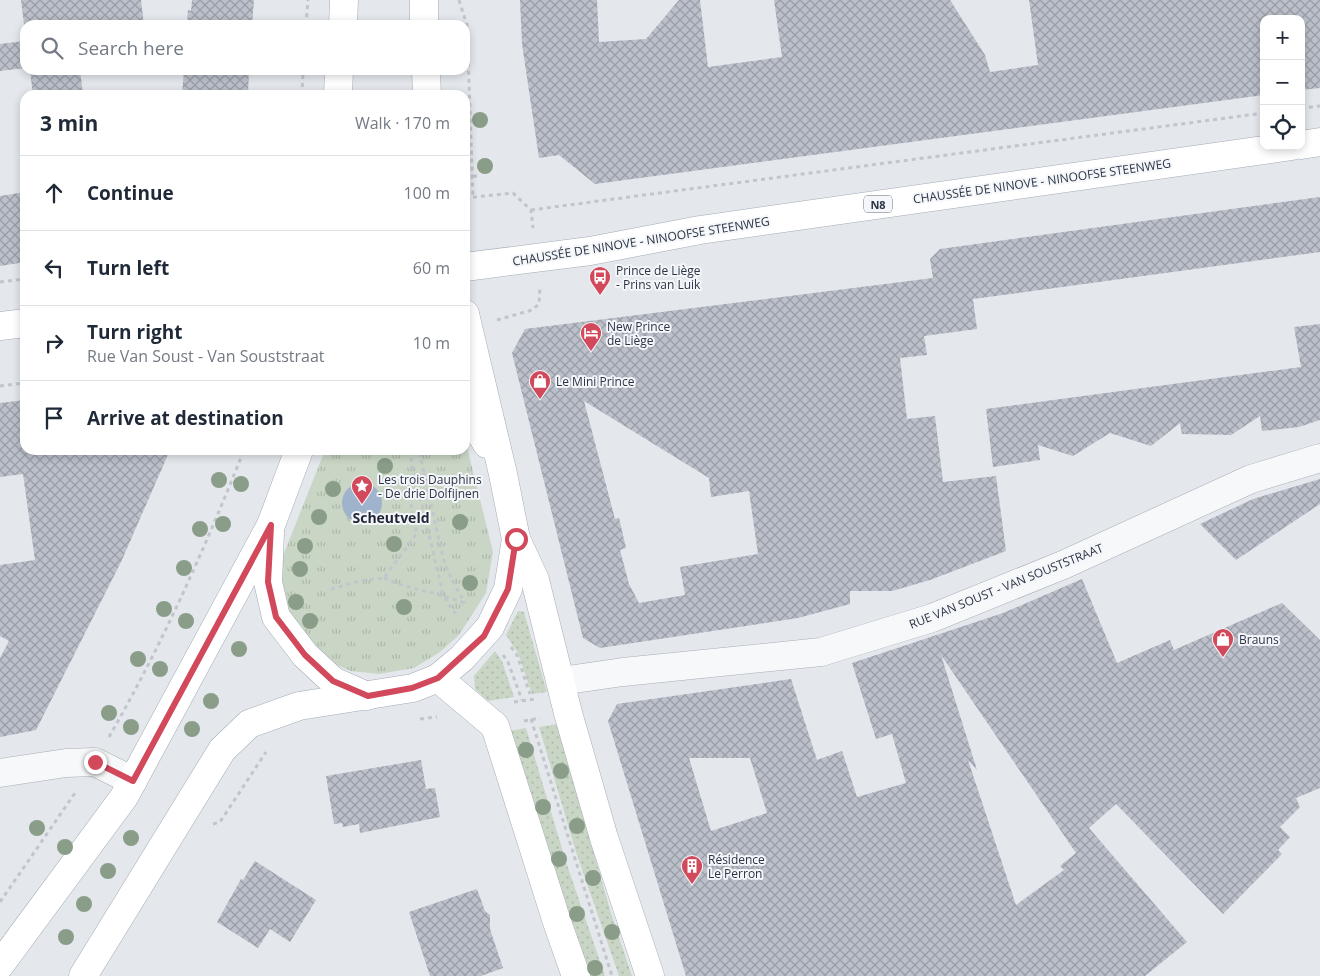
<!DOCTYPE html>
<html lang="en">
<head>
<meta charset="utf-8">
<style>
  body { margin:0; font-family:"Open Sans",sans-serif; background:#f6f6f7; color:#1f2937 }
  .controls { position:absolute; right:15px; top:15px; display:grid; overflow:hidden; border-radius:10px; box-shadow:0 2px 8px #0003 }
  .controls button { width:45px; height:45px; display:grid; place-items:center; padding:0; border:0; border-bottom:1px solid #e0e1e3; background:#fff; color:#1f2937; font:25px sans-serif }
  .stop { position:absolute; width:15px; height:15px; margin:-11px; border:4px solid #d1495b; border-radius:50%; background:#fff }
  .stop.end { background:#d1495b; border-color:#fff; box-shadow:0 1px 5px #0008 }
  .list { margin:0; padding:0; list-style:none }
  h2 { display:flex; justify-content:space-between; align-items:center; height:65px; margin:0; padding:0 20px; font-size:21px }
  h2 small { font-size:16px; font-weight:400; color:#747a83 }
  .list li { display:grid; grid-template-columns:32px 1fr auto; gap:15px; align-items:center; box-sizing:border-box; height:75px; padding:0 20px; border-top:1px solid #e0e1e3 }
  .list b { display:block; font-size:19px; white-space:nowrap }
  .list p { margin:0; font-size:16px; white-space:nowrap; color:#747a83 }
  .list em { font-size:16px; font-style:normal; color:#747a83 }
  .icon { flex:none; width:28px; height:28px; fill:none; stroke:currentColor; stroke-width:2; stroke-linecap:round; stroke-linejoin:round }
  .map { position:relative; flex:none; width:1320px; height:976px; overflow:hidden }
  .search { position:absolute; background:#fff; box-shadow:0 2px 8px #0003; left:20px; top:20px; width:450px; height:55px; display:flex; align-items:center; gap:12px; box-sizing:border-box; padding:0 18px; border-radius:15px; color:#747a83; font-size:19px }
  .panel { position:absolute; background:#fff; box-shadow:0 2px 8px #0003; left:20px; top:90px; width:450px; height:365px; border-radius:15px }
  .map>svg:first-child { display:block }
  .grass { fill:url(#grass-dots) }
  .park { fill:url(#park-tufts) }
  .water { fill:#9fb4cc }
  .building { fill:url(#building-cross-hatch); fill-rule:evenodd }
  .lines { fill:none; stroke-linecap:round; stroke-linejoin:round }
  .street-casing { stroke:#a9aeb7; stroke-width:29 }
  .secondary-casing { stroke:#a9aeb7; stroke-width:29 }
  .primary-casing { stroke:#a3abb8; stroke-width:29 }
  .path { stroke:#c2c5cb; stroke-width:3; stroke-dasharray:4 4; stroke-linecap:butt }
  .street { stroke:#f7f8fa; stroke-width:28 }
  .secondary { stroke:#fff; stroke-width:28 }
  .primary { stroke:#fff; stroke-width:28 }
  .tree { fill:#899d89 }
  .route { stroke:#d1495b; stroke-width:6 }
  .labels { text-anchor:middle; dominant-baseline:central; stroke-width:4; stroke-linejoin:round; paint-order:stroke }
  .shield { fill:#f4f6f9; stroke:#676e7b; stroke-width:1 }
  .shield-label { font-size:11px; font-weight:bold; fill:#2b3445 }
  .street-label { font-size:12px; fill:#2b3445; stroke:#f4f6f9 }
  .poi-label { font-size:12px; fill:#2b3445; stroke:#f4f6f9; text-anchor:start }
  .neighbourhood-label { font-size:14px; font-weight:bold; fill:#1d2536; stroke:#f4f6f9 }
</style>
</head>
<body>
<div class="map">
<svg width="1320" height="976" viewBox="0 0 1320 976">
  <defs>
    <pattern id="grass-dots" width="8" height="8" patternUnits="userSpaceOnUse" patternTransform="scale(1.25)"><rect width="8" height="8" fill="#c9d6c5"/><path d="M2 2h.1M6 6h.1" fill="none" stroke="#adb8ab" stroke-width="1.8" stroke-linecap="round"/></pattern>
    <pattern id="park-tufts" width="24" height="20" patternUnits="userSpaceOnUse" patternTransform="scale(1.25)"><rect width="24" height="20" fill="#c9d6c5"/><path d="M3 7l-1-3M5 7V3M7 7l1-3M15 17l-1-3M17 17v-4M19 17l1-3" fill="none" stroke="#adb8ab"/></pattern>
    <pattern id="building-cross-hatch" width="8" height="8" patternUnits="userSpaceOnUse" patternTransform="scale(1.25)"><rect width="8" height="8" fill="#bbc0ca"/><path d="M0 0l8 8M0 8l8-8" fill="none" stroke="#989da6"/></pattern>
  </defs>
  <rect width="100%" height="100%" fill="#e4e7ec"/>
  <g class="grass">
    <path d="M518 611 524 612 547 692 532 694 518 653 506 635Z"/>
    <path d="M495 651 502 661 514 697 488 701 475 689 474 676Z"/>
    <path d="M557 724 611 913 632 976H619L576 852 539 727Z"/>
    <path d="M526 728 566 862 605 976H587L510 731Z"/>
  </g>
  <path class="park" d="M465 439 493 552 486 593 459 635 440 652 414 668 379 674 351 671 332 663 314 650 289 617 279 590V566L325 450H465Z"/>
  <circle class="water" cx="362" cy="503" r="20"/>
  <g class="building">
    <path d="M21 0H141L144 25H25V32Z"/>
    <path d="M192 0H254L252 25H187L188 10 191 11Z"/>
    <path d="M520 0H597L599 42 646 39 679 0H700L708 67 782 57 774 0H950L985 55 990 72 1038 65 1029 0H1320V88L1301 90V19H1264V95L595 184 559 155 539 158 522 44Z"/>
    <path d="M25 41V68L0 71V44Z"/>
    <path d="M30 70H80L83 95H33Z"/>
    <path d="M184 70H249L248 95H182Z"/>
    <path d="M25 192V262L0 266V196Z"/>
    <path d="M1320 197V252L973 299 977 329 924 336 927 355 900 358 907 419 935 416 943 482 996 476 1006 551 930 580 892 591H850V604L798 618 600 648 583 638 512 353 525 329 933 278 930 259 940 249ZM584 401 709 478 711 497 749 491 758 554 680 567 685 595 639 603 629 584 620 550 626 548 619 518 615 519Z"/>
    <path d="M1320 324V420L1299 427 1262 431 1260 416 1231 435 1182 434 1180 423 1151 446 1110 433 1073 456 1038 445 1040 460 993 467 986 409 1301 367 1294 327Z"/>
    <path d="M25 400V450H170L121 562 36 730 0 737V658L9 641 0 636V565L35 560 23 474 0 477V403Z"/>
    <path d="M1320 479V504L1236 560 1200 524 1253 499Z"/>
    <path d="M1082 579 1117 663 1170 640 1174 650 1282 603 1320 640V788L1296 798 1300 807 1280 827 1290 837 1278 850 1282 854 1223 914 1116 804 1089 828 1187 942 1145 976H686L608 721 617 704 791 679 817 760 842 751 857 797 906 783 892 734 876 739 852 663 1003 613ZM941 655 1076 853 1060 866 1064 870 1016 905 968 760 977 770ZM689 758H750L767 813 711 831Z"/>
    <path d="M421 760 426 789 435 788 440 817 360 833 359 824 343 827 342 823 334 824 326 776Z"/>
    <path d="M255 861 316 900 290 942 270 929 258 948 217 922 241 879 243 880Z"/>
    <path d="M477 889 485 911 490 915V929L503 968 481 976H430L409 912Z"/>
  </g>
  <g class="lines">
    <g class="street-casing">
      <g id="street">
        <path d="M561 681 623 672 821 652 932 618 1063 565 1251 479 1320 458"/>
        <path d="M0 773 66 763 95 762 133 781"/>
      </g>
    </g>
    <g class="secondary-casing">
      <g id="secondary">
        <path d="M516 539 535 580 568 713 604 838 650 976"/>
        <path d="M438 678 495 726 557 922 576 976"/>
      </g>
    </g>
    <g class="primary-casing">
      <g id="primary">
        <path d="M343 25 344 0"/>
        <path d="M424 25V0"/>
        <path d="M426 70 427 95"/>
        <path d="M338 95 339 70"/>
        <path d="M1301 145 1320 142"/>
        <path d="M465 267 590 251 700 230 1292 146"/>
        <path d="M0 326 25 323"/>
        <path d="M465 407 487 444"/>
        <path d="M270 532 268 582 276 617 305 655 333 681 367 696"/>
        <path d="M0 965 124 797 271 525 299 450"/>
        <path d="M83 976 222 750 249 724 299 706 413 688 438 678 462 658 490 627 508 589 516 539 503 474 465 314"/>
      </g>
    </g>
    <g class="path">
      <path d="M459 0 467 25 473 197"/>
      <path d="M306 25 308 0"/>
      <path d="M302 95 303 70"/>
      <path d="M1301 108 1320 106"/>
      <path d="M465 177 477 176"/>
      <path d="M465 198 513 193 531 210 533 228"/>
      <path d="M531 210 1264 113"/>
      <path d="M0 282 25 279"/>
      <path d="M497 320 532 310 539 304 540 286"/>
      <path d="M0 386 25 383"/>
      <path d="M409 450 443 594 452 610 459 616"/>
      <path d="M424 473 443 558 451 578 465 603"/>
      <path d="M384 578C410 590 438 592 464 603"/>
      <path d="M331 589 360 581 384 578 417 533 406 481 424 473 419 450"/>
      <path d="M511 647 517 655 530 694"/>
      <path d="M503 655 508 662 522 700"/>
      <path d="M514 702 535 699"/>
      <path d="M420 719 437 717"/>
      <path d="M531 719 612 976"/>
      <path d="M524 721 540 718"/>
      <path d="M109 737C162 645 205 548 244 450"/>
      <path d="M213 824 220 822 266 752"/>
      <path d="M0 902 75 793"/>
    </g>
    <use href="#street" class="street"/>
    <use href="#secondary" class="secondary"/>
    <use href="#primary" class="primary"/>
  </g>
  <g class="tree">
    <circle cx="480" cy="120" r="8"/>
    <circle cx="485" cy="166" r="8"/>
    <circle cx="385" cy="466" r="8"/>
    <circle cx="219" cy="480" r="8"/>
    <circle cx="241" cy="484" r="8"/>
    <circle cx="333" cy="489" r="8"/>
    <circle cx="319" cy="517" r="8"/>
    <circle cx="460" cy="522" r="8"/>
    <circle cx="223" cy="524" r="8"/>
    <circle cx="200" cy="529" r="8"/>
    <circle cx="394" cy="544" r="8"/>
    <circle cx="305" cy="546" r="8"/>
    <circle cx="184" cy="568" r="8"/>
    <circle cx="300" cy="569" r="8"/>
    <circle cx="470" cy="583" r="8"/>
    <circle cx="296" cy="602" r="8"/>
    <circle cx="404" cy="607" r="8"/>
    <circle cx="164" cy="609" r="8"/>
    <circle cx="186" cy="621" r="8"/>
    <circle cx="310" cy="621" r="8"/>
    <circle cx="239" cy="649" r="8"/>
    <circle cx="138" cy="659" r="8"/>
    <circle cx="160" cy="669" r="8"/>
    <circle cx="211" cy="701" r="8"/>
    <circle cx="109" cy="713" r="8"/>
    <circle cx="131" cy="727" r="8"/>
    <circle cx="192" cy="729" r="8"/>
    <circle cx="526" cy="750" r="8"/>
    <circle cx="561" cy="771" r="8"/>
    <circle cx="543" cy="807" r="8"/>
    <circle cx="577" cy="826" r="8"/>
    <circle cx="37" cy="828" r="8"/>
    <circle cx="131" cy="838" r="8"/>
    <circle cx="65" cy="847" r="8"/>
    <circle cx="559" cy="859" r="8"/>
    <circle cx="108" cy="871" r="8"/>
    <circle cx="593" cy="878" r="8"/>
    <circle cx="84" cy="904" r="8"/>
    <circle cx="577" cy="914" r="8"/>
    <circle cx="612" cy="932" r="8"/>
    <circle cx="66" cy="937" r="8"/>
    <circle cx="595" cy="968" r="8"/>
  </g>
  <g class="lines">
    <path class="route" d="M95 762 133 781 271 525 268 582 276 617 305 655 333 681 368 696 412 688 438 678 484 636 508 589 516 539"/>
  </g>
  <defs>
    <g id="bus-pin" transform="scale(1.125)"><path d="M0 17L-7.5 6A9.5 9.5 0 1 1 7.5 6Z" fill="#d1495b" stroke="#f4f6f9"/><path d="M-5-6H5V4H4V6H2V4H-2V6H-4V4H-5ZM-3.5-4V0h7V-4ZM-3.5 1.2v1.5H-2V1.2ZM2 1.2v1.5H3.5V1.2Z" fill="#fff"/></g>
    <g id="hotel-pin" transform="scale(1.125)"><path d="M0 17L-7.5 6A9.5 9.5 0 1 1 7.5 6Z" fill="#d1495b" stroke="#f4f6f9"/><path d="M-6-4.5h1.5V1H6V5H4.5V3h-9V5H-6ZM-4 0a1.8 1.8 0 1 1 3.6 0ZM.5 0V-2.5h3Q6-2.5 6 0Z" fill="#fff"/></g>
    <g id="shop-pin" transform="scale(1.125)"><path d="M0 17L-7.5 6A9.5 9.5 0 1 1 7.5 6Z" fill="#d1495b" stroke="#f4f6f9"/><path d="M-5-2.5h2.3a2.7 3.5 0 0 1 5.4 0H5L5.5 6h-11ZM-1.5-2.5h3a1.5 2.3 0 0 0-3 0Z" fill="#fff"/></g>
    <g id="sight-pin" transform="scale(1.125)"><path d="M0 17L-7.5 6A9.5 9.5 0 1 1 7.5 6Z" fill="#d1495b" stroke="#f4f6f9"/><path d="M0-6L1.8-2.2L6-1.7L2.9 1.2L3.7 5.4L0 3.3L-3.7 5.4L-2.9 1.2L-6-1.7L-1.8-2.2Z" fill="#fff"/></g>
    <g id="building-pin" transform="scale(1.125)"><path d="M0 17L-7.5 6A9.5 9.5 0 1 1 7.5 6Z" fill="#d1495b" stroke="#f4f6f9"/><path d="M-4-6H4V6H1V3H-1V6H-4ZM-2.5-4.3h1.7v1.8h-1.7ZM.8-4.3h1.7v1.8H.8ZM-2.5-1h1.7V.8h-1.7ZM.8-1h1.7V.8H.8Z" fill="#fff"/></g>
  </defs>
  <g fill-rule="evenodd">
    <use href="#bus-pin" x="600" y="277"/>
    <use href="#hotel-pin" x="591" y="333"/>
    <use href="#shop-pin" x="540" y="381"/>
    <use href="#sight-pin" x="362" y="486"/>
    <use href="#shop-pin" x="1223" y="639"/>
    <use href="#building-pin" x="692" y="866"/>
  </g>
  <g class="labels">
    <rect class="shield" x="864" y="195.5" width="28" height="17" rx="4"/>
    <g class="shield-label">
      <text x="878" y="204">N8</text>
    </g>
    <g class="street-label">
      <text transform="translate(1042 181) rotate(-8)">CHAUSSÉE DE NINOVE - NINOOFSE STEENWEG</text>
      <text transform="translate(641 241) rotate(-9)">CHAUSSÉE DE NINOVE - NINOOFSE STEENWEG</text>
      <text transform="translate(1006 586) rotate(-22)">RUE VAN SOUST - VAN SOUSTSTRAAT</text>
    </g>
    <g class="poi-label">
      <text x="616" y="270">Prince de Liège<tspan x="616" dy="14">- Prins van Luik</tspan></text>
      <text x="607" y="326">New Prince<tspan x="607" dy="14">de Liège</tspan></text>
      <text x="556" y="381">Le Mini Prince</text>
      <text x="378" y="479">Les trois Dauphins<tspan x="378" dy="14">- De drie Dolfijnen</tspan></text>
      <text x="1239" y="639">Brauns</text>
      <text x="708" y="859">Résidence<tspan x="708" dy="14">Le Perron</tspan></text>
    </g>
    <g class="neighbourhood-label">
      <text x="391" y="517">Scheutveld</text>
    </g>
  </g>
</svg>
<div class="controls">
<button>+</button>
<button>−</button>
<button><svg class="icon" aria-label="locate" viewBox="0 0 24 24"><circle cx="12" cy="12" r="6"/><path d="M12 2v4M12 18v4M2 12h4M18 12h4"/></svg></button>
</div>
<div class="stop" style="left:516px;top:539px"></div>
<div class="stop end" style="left:95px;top:762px"></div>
<div class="search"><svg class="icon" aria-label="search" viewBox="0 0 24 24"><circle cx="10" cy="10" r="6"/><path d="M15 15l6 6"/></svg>Search here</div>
<section class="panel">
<h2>3 min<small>Walk · 170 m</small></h2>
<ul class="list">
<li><svg class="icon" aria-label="ahead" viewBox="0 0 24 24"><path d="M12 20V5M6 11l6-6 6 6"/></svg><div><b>Continue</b></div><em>100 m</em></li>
<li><svg class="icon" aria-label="left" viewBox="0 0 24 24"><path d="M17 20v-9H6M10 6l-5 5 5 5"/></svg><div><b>Turn left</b></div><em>60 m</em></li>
<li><svg class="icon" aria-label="right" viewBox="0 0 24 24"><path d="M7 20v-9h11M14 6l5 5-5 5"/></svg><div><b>Turn right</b><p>Rue Van Soust - Van Souststraat</p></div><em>10 m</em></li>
<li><svg class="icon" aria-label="arrive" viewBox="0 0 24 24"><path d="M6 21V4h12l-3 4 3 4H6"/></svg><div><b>Arrive at destination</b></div></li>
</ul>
</section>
</div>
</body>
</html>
